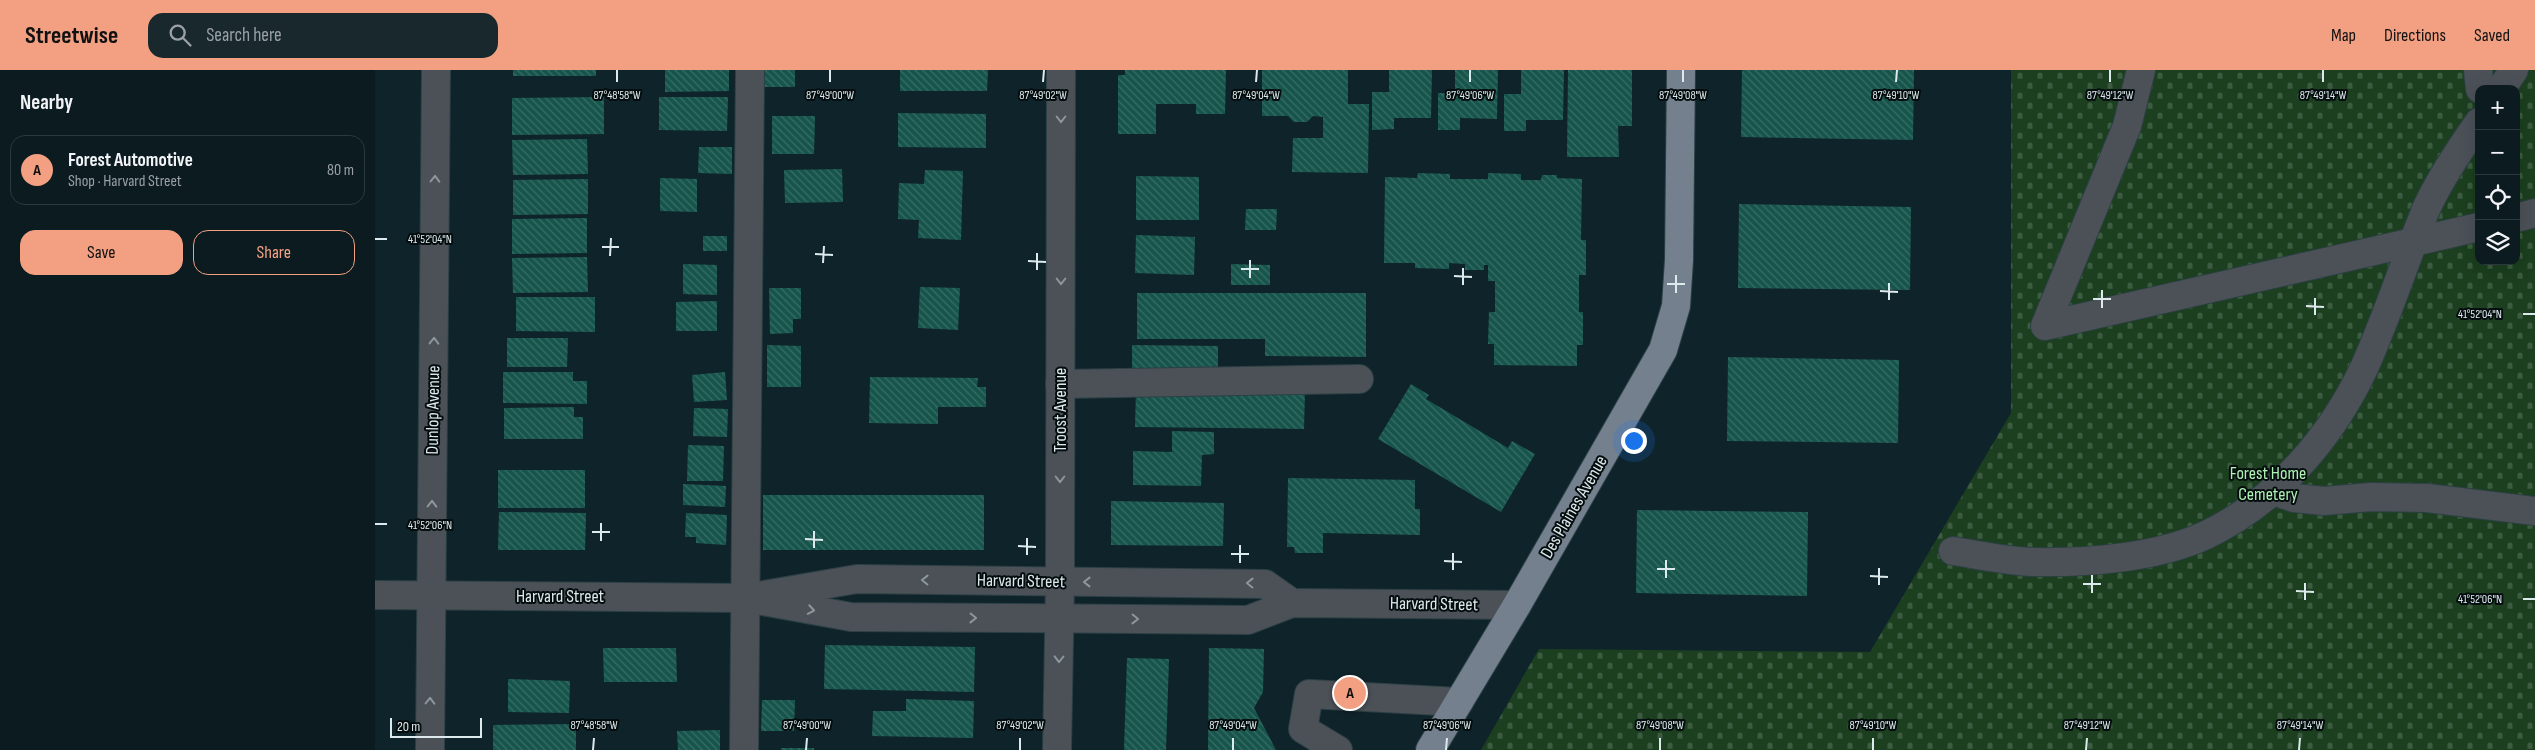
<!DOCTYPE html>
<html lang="en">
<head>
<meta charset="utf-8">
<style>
  body { margin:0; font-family:"Sofia Sans Condensed",sans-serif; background:#19282d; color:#f1f3f6 }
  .controls { position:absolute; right:15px; top:15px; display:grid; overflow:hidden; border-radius:10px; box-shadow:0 5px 20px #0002 }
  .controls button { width:45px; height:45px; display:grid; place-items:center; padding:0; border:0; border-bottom:1px solid #2b393e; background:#0b1b20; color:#f1f3f6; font:25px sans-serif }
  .scale { position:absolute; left:15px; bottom:12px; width:92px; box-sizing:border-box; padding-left:5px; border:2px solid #ddeaed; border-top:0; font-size:14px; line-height:18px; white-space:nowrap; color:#ddeaed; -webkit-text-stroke:4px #040c0e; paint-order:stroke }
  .you { position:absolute; left:1258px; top:370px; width:18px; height:18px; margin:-12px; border:4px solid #fff; border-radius:50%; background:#1a73e8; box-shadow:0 0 0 8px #1a73e833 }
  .badge { display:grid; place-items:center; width:32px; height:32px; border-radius:50%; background:#f2a081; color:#111; font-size:16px; font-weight:700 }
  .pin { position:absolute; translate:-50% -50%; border:2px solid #fff; box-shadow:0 1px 5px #0006 }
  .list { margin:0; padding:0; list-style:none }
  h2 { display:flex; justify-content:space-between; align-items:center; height:65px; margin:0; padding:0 20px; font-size:21px }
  h2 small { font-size:16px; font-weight:400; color:#9aa1a5 }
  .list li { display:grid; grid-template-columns:32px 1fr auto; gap:15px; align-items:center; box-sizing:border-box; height:70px; margin:0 10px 10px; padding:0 10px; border:1px solid #2b393e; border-radius:15px }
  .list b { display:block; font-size:19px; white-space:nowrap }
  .list p { margin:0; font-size:16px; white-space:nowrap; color:#9aa1a5 }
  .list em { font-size:16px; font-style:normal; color:#9aa1a5 }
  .actions { display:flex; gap:10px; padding:15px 20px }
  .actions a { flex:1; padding:11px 0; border:1px solid #f2a081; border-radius:15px; text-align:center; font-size:18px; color:#f2a081 }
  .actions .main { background:#f2a081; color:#111 }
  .icon { flex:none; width:28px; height:28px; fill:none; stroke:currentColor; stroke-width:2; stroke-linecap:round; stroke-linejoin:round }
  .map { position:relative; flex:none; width:2160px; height:680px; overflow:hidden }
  header { display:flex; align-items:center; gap:30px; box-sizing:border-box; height:70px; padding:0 25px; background:#f2a081; color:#111 }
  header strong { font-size:24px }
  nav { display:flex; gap:28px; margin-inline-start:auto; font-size:18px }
  .search { width:350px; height:45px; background:#19282d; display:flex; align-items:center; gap:12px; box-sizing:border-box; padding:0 18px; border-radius:15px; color:#9aa1a5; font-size:19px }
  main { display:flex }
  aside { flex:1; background:#0b1b20 }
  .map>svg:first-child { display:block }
  .cemetery { fill:url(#cemetery-stones); fill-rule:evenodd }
  .building { fill:url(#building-back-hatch) }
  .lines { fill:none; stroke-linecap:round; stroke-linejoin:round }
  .minor-casing { stroke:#2c4045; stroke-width:30 }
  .major-casing { stroke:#2c4045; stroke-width:30 }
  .minor { stroke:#4b5157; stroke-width:28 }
  .major { stroke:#74808e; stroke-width:28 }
  .oneway { stroke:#8d969a }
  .ticks { fill:none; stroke:#ddeaed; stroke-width:2 }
  .labels { text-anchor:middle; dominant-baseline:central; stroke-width:4; stroke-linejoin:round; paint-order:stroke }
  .street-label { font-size:18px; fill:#ddeaed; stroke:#040c0e }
  .park-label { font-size:18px; fill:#aef2b3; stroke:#040c0e }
  .ticks-label { font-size:12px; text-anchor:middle; fill:#ddeaed; stroke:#040c0e; stroke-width:4; stroke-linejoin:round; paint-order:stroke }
</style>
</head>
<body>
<header>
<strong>Streetwise</strong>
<div class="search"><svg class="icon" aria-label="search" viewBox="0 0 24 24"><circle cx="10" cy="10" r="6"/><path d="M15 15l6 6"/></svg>Search here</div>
<nav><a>Map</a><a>Directions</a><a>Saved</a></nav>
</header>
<main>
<aside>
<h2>Nearby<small></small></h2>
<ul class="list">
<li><span class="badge">A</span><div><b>Forest Automotive</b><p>Shop · Harvard Street</p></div><em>80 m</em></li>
</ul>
<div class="actions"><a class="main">Save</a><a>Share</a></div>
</aside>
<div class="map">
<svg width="2160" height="680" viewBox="0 0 2160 680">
  <defs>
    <pattern id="cemetery-stones" width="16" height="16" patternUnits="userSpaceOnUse" patternTransform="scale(1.25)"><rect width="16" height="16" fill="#1b3f1f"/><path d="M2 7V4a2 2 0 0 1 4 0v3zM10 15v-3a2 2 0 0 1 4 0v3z" fill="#3c5b40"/></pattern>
    <pattern id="building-back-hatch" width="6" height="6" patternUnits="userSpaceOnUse" patternTransform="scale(1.25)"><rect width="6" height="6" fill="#17554c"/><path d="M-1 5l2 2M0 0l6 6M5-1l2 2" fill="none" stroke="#386e66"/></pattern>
  </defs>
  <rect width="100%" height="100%" fill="#0f242a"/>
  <path class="cemetery" d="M1636 0H2160V680H1106L1164 579 1495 582 1636 343ZM2104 19H2141V191H2104Z"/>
  <g class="building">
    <rect x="138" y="0" width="83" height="6"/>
    <path d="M290 0H354V21L290 22Z"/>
    <rect x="388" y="0" width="32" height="17"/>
    <path d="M525 0H613L612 21H525Z"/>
    <path d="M750 0H851L850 44H821V34H781V64H743V5H750Z"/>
    <path d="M887 0H973V34H994L993 103 917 102 918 68H948V47L938 46 932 52H919L913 46H887Z"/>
    <path d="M1014 0H1057L1056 48H1019V59L997 60V22H1014Z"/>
    <path d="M1080 0H1123L1122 49 1085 48V60H1063V23H1080Z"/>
    <path d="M1146 0H1189L1188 50H1151V61H1129V24H1146Z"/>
    <path d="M1193 0H1257V56H1243L1244 87H1192Z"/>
    <path d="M1367 0H1539L1538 70 1366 67Z"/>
    <path d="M229 27V64L137 65V28Z"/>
    <path d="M284 27H353L352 61 284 60Z"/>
    <path d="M523 43 611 44V78L523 77Z"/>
    <path d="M397 46H440L439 84H397Z"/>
    <path d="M212 69 213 104 138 105 137 70Z"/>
    <path d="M324 77H357V104L323 103Z"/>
    <path d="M467 99 468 132 410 133 409 100Z"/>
    <path d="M550 100 588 101 586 170 543 168 544 150 523 149 524 113 549 114Z"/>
    <path d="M1043 103 1075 104V109H1113V103L1146 104V110H1166L1167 105H1182V108L1207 109 1206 170H1211V205H1204V242H1208V275H1202V296L1119 295V274H1113L1114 242H1120V211H1113V195H1109V200H1090V194L1074 193V199L1040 198V193H1009L1010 107 1042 108Z"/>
    <path d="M761 106 824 107V150H761Z"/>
    <path d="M285 108 322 109V142L285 141Z"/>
    <path d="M213 109V144L138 145V110Z"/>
    <path d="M1364 134 1536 137 1535 220 1363 218Z"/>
    <path d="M871 139H902L901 160H870Z"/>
    <path d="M212 148V183L137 184V149Z"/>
    <path d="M761 165 820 167 819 205 760 203Z"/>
    <rect x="328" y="166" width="24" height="15"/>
    <path d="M212 187 213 222 138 223 137 188Z"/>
    <path d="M308 194 342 195V225L308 224Z"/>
    <path d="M856 194 895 195V215H856Z"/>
    <path d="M545 217 585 218 583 260 543 258Z"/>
    <path d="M394 218H426V249H418V263L395 264Z"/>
    <path d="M762 223H991V287L890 286V269H762Z"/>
    <path d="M141 227H220V262L141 261Z"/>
    <path d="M342 231V261H301V232Z"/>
    <path d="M132 268H193L192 297H132Z"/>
    <path d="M392 275 426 276V317H392Z"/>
    <path d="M757 275 843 276V302L757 301Z"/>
    <path d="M1353 287 1524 290 1523 373 1352 371Z"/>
    <path d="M128 302H198V311H212V334L128 333Z"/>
    <path d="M350 302 352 330 319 332 317 305Z"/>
    <path d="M495 307 603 308 602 317H611V337H563V354L494 353Z"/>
    <path d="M1036 314 1054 325 1051 329 1133 378 1137 371 1160 384 1126 442 1003 369Z"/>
    <path d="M761 319 930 321 929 359 760 357Z"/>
    <path d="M199 337V347H208V369H129V338Z"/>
    <path d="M319 338 353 339 352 367 318 366Z"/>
    <path d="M797 361 839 362V384L827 385 826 416 758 415V381L797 382Z"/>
    <path d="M313 375 349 376 348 411H312Z"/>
    <rect x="123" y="400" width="87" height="38"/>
    <path d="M913 408 1040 410V439H1045V465L948 463V483H920L919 477H912Z"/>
    <path d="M308 414 351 416 350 437 308 435Z"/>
    <rect x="388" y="425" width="221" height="55"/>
    <path d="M736 431 849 433 848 476 736 475Z"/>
    <path d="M1262 440 1433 442 1432 526 1261 523Z"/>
    <path d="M124 442 211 443 210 480H123Z"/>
    <path d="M311 443 352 445 351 475 321 473V467H310Z"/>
    <path d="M450 575 600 577 599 622 449 619Z"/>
    <path d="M228 578H301L302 612H229Z"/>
    <path d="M834 578 889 579 888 622 879 638 901 680H833Z"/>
    <path d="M752 588 794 589 791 680H749Z"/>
    <path d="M133 609 195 611 194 643 133 642Z"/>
    <path d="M531 629 599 631 598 668 497 666 498 641H531Z"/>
    <path d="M387 630H420L419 661H386Z"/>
    <path d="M201 654V680H118V655Z"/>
    <path d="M345 660V680H303L302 661Z"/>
    <rect x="406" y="678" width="33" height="2"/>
  </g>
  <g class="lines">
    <g class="minor-casing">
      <g id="minor">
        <path d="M1766 0 1752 56 1670 256 2104 157"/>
        <path d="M2103 0 2105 19"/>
        <path d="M2126 19 2139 0"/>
        <path d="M2141 148 2160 143"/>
        <path d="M685 314 984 309"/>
        <path d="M1898 421 1919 428 1949 431 1996 427 2052 428 2160 441"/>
        <path d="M1578 481C1604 485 1632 491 1658 492 1712 493 1782 488 1831 465 1902 431 1956 368 1989 298 2013 245 2030 190 2052 137 2066 107 2085 79 2104 52"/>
        <path d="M0 525 371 528 476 547 637 548 873 550 917 533 1142 535"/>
        <path d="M389 525 482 509 890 514 917 533"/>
        <path d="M55 680 61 0"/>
        <path d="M369 680 375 0"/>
        <path d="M682 680 685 512 686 0"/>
        <path d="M963 680 928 659 934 624 1084 632"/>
      </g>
    </g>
    <g class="major-casing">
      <path id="major" d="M1055 680 1142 535 1288 280 1301 236 1304 190 1306 0"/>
    </g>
    <use href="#minor" class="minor"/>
    <use href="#major" class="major"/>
  </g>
  <defs><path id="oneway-chevron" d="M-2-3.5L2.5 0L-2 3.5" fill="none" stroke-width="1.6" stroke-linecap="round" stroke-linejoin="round" transform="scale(1.25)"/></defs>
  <g class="oneway">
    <use href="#oneway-chevron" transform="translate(686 49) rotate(90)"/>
    <use href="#oneway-chevron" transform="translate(60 109) rotate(-89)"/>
    <use href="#oneway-chevron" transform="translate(686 211) rotate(90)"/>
    <use href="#oneway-chevron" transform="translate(59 271) rotate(-89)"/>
    <use href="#oneway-chevron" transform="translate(685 409) rotate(90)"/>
    <use href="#oneway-chevron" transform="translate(57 434) rotate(-89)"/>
    <use href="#oneway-chevron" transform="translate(550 510) rotate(-179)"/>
    <use href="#oneway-chevron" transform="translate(712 512) rotate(-180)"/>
    <use href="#oneway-chevron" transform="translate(875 513) rotate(-179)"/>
    <use href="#oneway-chevron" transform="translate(436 540) rotate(10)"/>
    <use href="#oneway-chevron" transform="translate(598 548) rotate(1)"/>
    <use href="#oneway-chevron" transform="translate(760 549) rotate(1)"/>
    <use href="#oneway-chevron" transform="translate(684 589) rotate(91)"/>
    <use href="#oneway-chevron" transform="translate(55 631) rotate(-89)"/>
  </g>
  <path class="ticks" d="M242 12V0M455 12V0M668 12 669 0M881 12 882 0M1095 12V0M1308 12V0M1521 12 1522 0M1735 12V0M1948 12V0M0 169H12M227 177H244M440 184 458 185M235 186 236 168M653 191 671 192M448 193 449 176M866 199H884M662 200V183M1079 206 1097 207M875 208V190M1292 214H1310M1088 215V198M1505 221 1523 222M1301 223V205M1718 229H1736M1514 230V213M1931 236 1949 237M1727 238V220M2148 244H2160M1940 245V228M0 454H12M217 462H235M430 469 448 470M226 471V453M643 476 661 477M439 478V461M856 484H874M652 485V468M1069 491 1087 492M865 493V475M1282 499H1300M1078 500V483M1495 506 1513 507M1291 508V490M1708 514H1726M1504 515V498M1921 521 1939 522M1717 523V505M2148 529H2160M1930 530V513M218 680 219 668M431 680 432 668M645 680V668M858 680V668M1071 680 1072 668M1285 680V668M1498 680V668M1711 680 1712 668M1924 680 1925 668"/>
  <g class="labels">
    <g class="street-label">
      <text transform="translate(58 340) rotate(-89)">Dunlop Avenue</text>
      <text transform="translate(685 340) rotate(-90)">Troost Avenue</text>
      <text transform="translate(1199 437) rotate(-60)">Des Plaines Avenue</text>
      <text transform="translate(646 511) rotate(1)">Harvard Street</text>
      <text x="185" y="526">Harvard Street</text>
      <text transform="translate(1059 534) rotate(1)">Harvard Street</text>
    </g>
    <g class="park-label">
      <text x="1893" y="403">Forest Home<tspan x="1893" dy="21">Cemetery</tspan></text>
    </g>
  </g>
  <g class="ticks-label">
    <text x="242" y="29">87°48'58"W</text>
    <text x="455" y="29">87°49'00"W</text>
    <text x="668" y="29">87°49'02"W</text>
    <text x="881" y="29">87°49'04"W</text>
    <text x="1095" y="29">87°49'06"W</text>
    <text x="1308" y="29">87°49'08"W</text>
    <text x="1521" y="29">87°49'10"W</text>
    <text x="1735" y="29">87°49'12"W</text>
    <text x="1948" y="29">87°49'14"W</text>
    <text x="55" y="173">41°52'04"N</text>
    <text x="2105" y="248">41°52'04"N</text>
    <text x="55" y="459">41°52'06"N</text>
    <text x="2105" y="533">41°52'06"N</text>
    <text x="219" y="659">87°48'58"W</text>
    <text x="432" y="659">87°49'00"W</text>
    <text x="645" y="659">87°49'02"W</text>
    <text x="858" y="659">87°49'04"W</text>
    <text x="1072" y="659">87°49'06"W</text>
    <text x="1285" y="659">87°49'08"W</text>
    <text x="1498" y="659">87°49'10"W</text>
    <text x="1712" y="659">87°49'12"W</text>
    <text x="1925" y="659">87°49'14"W</text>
  </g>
</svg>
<div class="controls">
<button>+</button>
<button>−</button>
<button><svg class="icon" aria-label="locate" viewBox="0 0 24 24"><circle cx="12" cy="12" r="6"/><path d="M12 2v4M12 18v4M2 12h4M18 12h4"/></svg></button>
<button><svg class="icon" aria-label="layers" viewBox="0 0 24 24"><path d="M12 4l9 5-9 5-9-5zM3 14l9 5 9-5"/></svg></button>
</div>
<div class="scale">20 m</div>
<div class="you"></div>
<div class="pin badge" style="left:975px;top:623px">A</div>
</div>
</main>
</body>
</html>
